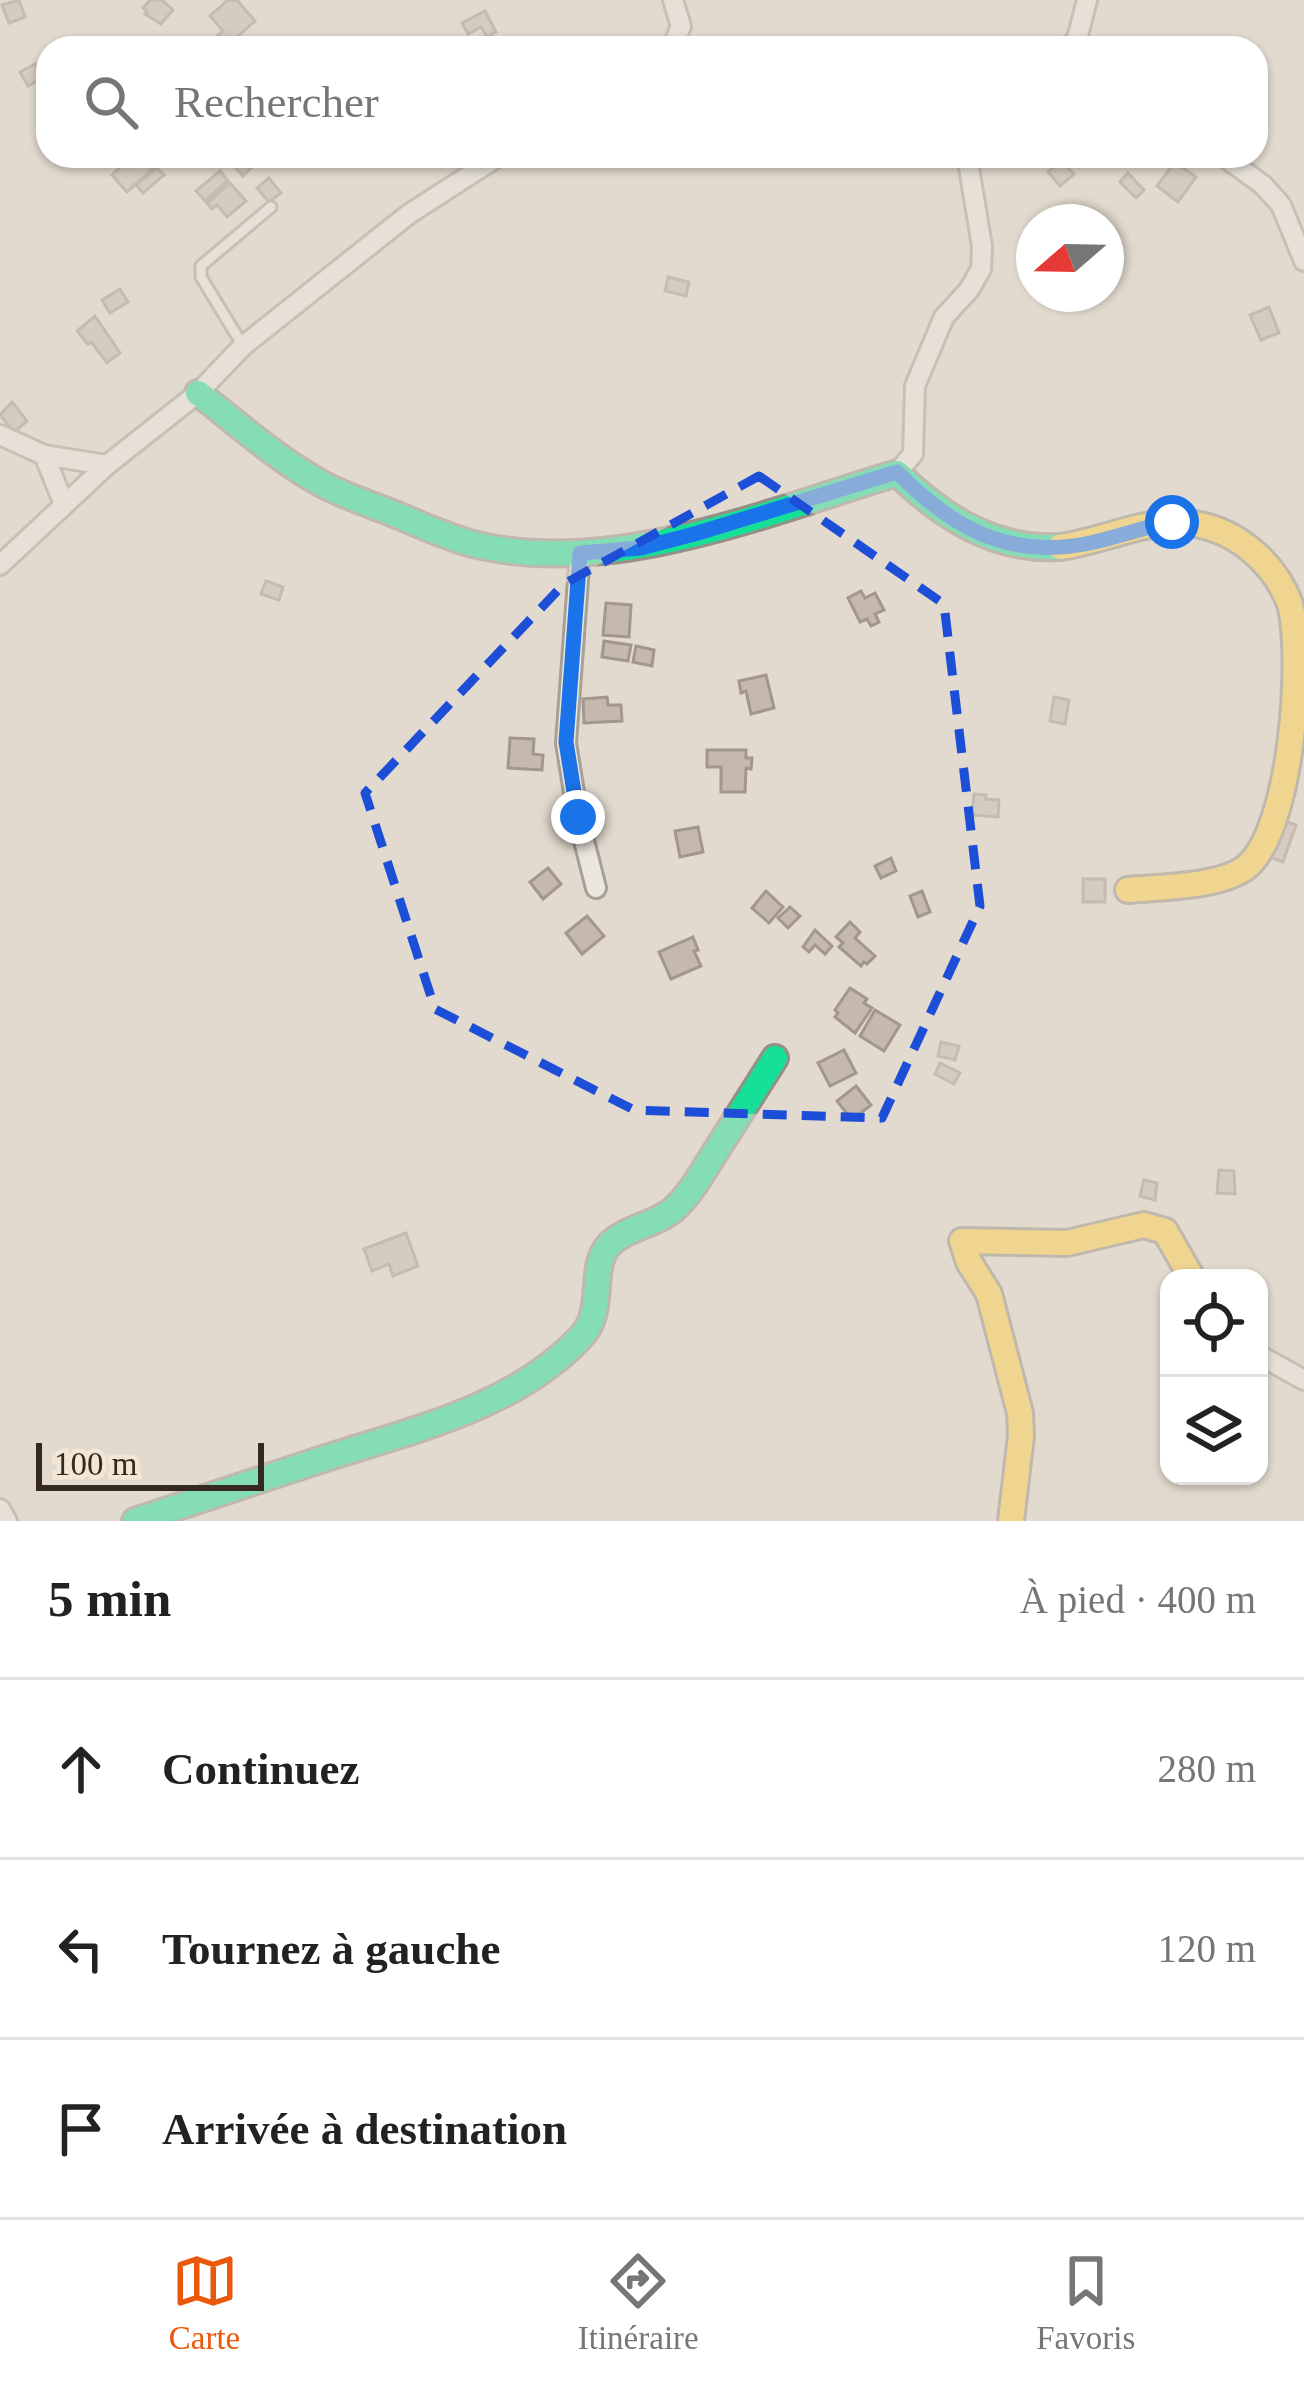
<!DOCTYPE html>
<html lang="fr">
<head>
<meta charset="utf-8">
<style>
  body { margin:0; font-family:"Times New Roman",serif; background:#f6f6f6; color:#222 }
  .controls { position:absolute; right:36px; bottom:36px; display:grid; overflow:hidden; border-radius:24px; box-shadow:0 3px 9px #0004 }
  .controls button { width:108px; height:108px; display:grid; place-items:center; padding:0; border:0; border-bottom:3px solid #e0e0e0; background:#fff; color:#222; font:60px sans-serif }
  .compass { position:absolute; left:1016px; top:204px; width:108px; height:108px; border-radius:50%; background:#fff; box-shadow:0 3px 9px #0004; rotate:250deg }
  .scale { position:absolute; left:36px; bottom:30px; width:228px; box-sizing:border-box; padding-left:12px; border:6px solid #362820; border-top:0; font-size:33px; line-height:42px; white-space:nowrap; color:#362820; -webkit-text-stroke:9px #f2e7d5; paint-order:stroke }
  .stop { position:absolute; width:36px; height:36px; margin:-27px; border:9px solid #1a73e8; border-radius:50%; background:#fff }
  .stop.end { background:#1a73e8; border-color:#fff; box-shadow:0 3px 12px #0008 }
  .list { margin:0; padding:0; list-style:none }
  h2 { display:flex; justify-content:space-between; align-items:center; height:156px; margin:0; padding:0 48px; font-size:51px }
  h2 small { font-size:39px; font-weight:400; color:#767676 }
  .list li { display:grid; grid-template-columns:78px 1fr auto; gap:36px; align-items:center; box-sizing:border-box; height:180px; padding:0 48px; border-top:3px solid #e0e0e0 }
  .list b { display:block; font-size:45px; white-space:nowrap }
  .list em { font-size:39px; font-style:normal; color:#767676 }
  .icon { flex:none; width:66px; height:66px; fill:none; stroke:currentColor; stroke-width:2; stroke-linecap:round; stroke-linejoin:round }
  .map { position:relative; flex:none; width:1304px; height:1521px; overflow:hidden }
  .search { position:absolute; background:#fff; box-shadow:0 3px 9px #0004; left:36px; right:36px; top:36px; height:132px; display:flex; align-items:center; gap:30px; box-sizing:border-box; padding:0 42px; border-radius:36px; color:#767676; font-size:45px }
  .sheet { height:696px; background:#fff }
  nav { display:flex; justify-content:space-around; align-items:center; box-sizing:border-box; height:168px; border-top:3px solid #e0e0e0; background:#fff; font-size:33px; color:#767676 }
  nav a { display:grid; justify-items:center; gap:6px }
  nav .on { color:#ea580c }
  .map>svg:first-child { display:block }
  .building { fill:#c5b8af; stroke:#a2968d; stroke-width:3 }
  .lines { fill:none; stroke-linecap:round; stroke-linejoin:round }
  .lane-casing { stroke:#a7a097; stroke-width:15 }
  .street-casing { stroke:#a7a097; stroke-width:24 }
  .fast-casing { stroke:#978f86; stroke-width:30 }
  .slow-casing { stroke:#978f86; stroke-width:30 }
  .lane { stroke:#ebe6df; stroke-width:9 }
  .street { stroke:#ebe6df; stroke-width:18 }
  .fast { stroke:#16e098; stroke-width:24 }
  .slow { stroke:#ffcf43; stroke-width:24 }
  .route { stroke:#1a73e8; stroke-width:15 }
  .marked { fill:none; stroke:#1d4ed8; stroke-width:9; stroke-dasharray:24 15; stroke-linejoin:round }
</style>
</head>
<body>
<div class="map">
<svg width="1304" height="1521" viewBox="0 0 1304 1521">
  <rect width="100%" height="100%" fill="#e2dace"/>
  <g class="building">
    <path d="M19 0 25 17 9 23 2 5Z"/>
    <path d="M150 0H162L173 10 161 24 145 14 147 12 143 8Z"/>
    <path d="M228 0H237L255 21 227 46 218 35 223 31 210 16Z"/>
    <path d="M485 11 496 32 487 37 481 27 468 34 462 23Z"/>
    <path d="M35 64 43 78 28 86 20 72Z"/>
    <path d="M132 156H146L155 166 127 192 112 175Z"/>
    <path d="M229 156H252L257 162 243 176 227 158Z"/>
    <path d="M1061 161 1074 174 1060 186 1048 172Z"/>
    <path d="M1175 162 1196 177 1178 202 1157 186Z"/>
    <path d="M157 168 164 175 143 193 136 185Z"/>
    <path d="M220 171 228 181 205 201 196 191Z"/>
    <path d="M1128 173 1144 190 1136 198 1120 182Z"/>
    <path d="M269 178 281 193 269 202 257 188Z"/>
    <path d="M230 183 246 201 227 217 217 205 212 209 207 203Z"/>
    <path d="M668 277 689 282 686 296 665 291Z"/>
    <path d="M120 289 128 302 110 313 102 300Z"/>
    <path d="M1269 307 1279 333 1261 340 1250 315Z"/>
    <path d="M95 316 120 353 107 363 91 342 88 344 77 331Z"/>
    <path d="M12 402 27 421 14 432 0 415Z"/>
    <path d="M266 581 283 587 279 600 261 594Z"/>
    <path d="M861 591 865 598 875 593 884 610 875 614 879 622 871 626 867 619 860 622 848 598Z"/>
    <path d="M606 603 631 605 629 637 603 635Z"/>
    <path d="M604 641 631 645 628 661 602 657Z"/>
    <path d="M636 646 654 650 652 666 633 662Z"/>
    <path d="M766 675 774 708 751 714 746 691 741 693 739 681Z"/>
    <path d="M607 697 608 705H621L622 721 584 723 583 699Z"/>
    <path d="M1054 697 1069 700 1065 724 1050 721Z"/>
    <path d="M510 738 534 739 533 754 543 755 542 770 508 768Z"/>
    <path d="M707 750H746V758H752L751 769 746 768 745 792H721V767H707Z"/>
    <path d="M974 794 986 795V799L999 800 998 817 972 815Z"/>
    <path d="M1279 819 1296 825 1283 862 1266 856Z"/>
    <path d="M698 827 703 852 680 857 675 831Z"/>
    <path d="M891 858 896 871 881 878 875 866Z"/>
    <path d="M548 868 561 884 543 899 530 882Z"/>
    <rect x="1083" y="879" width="22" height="23"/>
    <path d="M766 891 783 907 769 923 752 908Z"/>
    <path d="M922 891 930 912 918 917 910 896Z"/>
    <path d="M790 907 800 916 788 928 778 918Z"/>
    <path d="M587 916 604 936 582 954 566 933Z"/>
    <path d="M850 922 860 932 855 938 875 956 867 964 864 962 861 966 839 947 843 943 836 937Z"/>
    <path d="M815 930 832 946 825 954 815 945 809 952 803 947Z"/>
    <path d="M693 937 698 950 694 951 701 966 671 979 659 952Z"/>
    <path d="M850 988 867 999 864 1003 872 1008 855 1033 835 1017 838 1013 835 1010Z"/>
    <path d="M875 1010 900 1025 884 1051 860 1036Z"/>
    <path d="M941 1042 959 1046 955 1060 938 1056Z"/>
    <path d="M844 1050 856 1073 830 1086 818 1063Z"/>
    <path d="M940 1063 960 1073 954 1084 935 1074Z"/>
    <path d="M856 1086 871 1105 852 1120 837 1101Z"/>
    <path d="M1219 1170 1234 1171 1235 1194 1217 1193Z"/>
    <path d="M1144 1180 1157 1183 1155 1200 1140 1196Z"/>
    <path d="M406 1233 418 1266 393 1276 389 1264 372 1271 364 1249Z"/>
  </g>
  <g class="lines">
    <g class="lane-casing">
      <path id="lane" d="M243 346 201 277V266L271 207"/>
    </g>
    <g class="street-casing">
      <g id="street">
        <path d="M672 48 681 26 673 0"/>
        <path d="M1067 48 1077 39 1087 0"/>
        <path d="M1223 156 1263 185 1281 205 1304 261"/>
        <path d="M0 435 44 455 107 465"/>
        <path d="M44 455 64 504"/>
        <path d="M897 473 913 454 915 386 944 317 969 290 981 269 982 246 967 156"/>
        <path d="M580 553 566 743 578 817 596 888"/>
        <path d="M0 565 107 465 198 393 243 346 409 214 499 156"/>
        <path d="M1259 1355 1304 1380"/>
        <path d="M0 1509 7 1521"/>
      </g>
    </g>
    <g class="fast-casing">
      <g id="fast">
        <path d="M198 393C238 424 279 461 324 485 345 496 369 504 392 513 419 524 448 538 477 545 613 577 768 512 897 473 942 517 995 551 1060 547"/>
        <path d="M135 1521C199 1500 263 1479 326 1458 413 1430 515 1407 580 1338 607 1311 588 1268 609 1245 625 1228 655 1225 673 1210 691 1194 703 1171 716 1151 736 1120 755 1089 775 1058"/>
      </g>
    </g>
    <g class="slow-casing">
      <g id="slow">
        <path d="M1060 547C1105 541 1150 516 1195 524 1238 531 1275 564 1290 604 1304 656 1292 833 1245 868 1219 887 1160 887 1128 890"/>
        <path d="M1011 1521 1021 1436 1020 1413 989 1294 969 1262 962 1241 1067 1243 1144 1225 1165 1231 1192 1278"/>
      </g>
    </g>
    <use href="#lane" class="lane"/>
    <use href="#street" class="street"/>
    <use href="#fast" class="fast"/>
    <use href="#slow" class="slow"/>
  </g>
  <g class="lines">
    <path class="route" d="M578 817 566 742 580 553 641 548 698 533 897 472C952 528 1009 560 1090 543 1118 537 1144 527 1172 522"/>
  </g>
  <path d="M0 0H1304V1521H0ZM759 476 944 604 980 906 882 1118 634 1110 435 1009 365 793 564 584Z" fill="#e2dace" fill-opacity=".55" fill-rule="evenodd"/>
  <path class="marked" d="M759 476 944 604 980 906 882 1118 634 1110 435 1009 365 793 564 584Z"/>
</svg>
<div class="controls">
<button><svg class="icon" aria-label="locate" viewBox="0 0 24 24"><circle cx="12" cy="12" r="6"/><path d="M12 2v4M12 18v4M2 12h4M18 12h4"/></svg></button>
<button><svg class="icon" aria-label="layers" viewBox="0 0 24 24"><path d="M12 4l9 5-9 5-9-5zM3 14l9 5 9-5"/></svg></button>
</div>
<svg class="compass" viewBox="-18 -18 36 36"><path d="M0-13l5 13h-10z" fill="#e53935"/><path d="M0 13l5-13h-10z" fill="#767676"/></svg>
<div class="scale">100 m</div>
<div class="stop" style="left:1172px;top:522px"></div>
<div class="stop end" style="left:578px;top:817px"></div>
<div class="search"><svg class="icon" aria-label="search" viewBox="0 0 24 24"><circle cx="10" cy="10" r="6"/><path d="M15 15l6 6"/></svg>Rechercher</div>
</div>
<section class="sheet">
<h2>5 min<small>À pied · 400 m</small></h2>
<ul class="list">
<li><svg class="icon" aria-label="ahead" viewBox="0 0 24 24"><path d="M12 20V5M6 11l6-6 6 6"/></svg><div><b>Continuez</b></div><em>280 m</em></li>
<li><svg class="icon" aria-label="left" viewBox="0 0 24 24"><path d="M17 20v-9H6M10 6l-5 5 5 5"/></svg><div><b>Tournez à gauche</b></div><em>120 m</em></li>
<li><svg class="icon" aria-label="arrive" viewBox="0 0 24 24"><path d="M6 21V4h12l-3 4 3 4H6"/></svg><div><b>Arrivée à destination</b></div></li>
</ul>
</section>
<nav>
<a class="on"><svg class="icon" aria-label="map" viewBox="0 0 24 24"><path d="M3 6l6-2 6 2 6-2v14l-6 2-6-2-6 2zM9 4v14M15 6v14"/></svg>Carte</a>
<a><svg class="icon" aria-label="directions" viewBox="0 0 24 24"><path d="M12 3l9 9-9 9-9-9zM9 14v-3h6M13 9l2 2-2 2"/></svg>Itinéraire</a>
<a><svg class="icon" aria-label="saved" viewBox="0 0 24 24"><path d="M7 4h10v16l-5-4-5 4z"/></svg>Favoris</a>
</nav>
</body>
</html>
